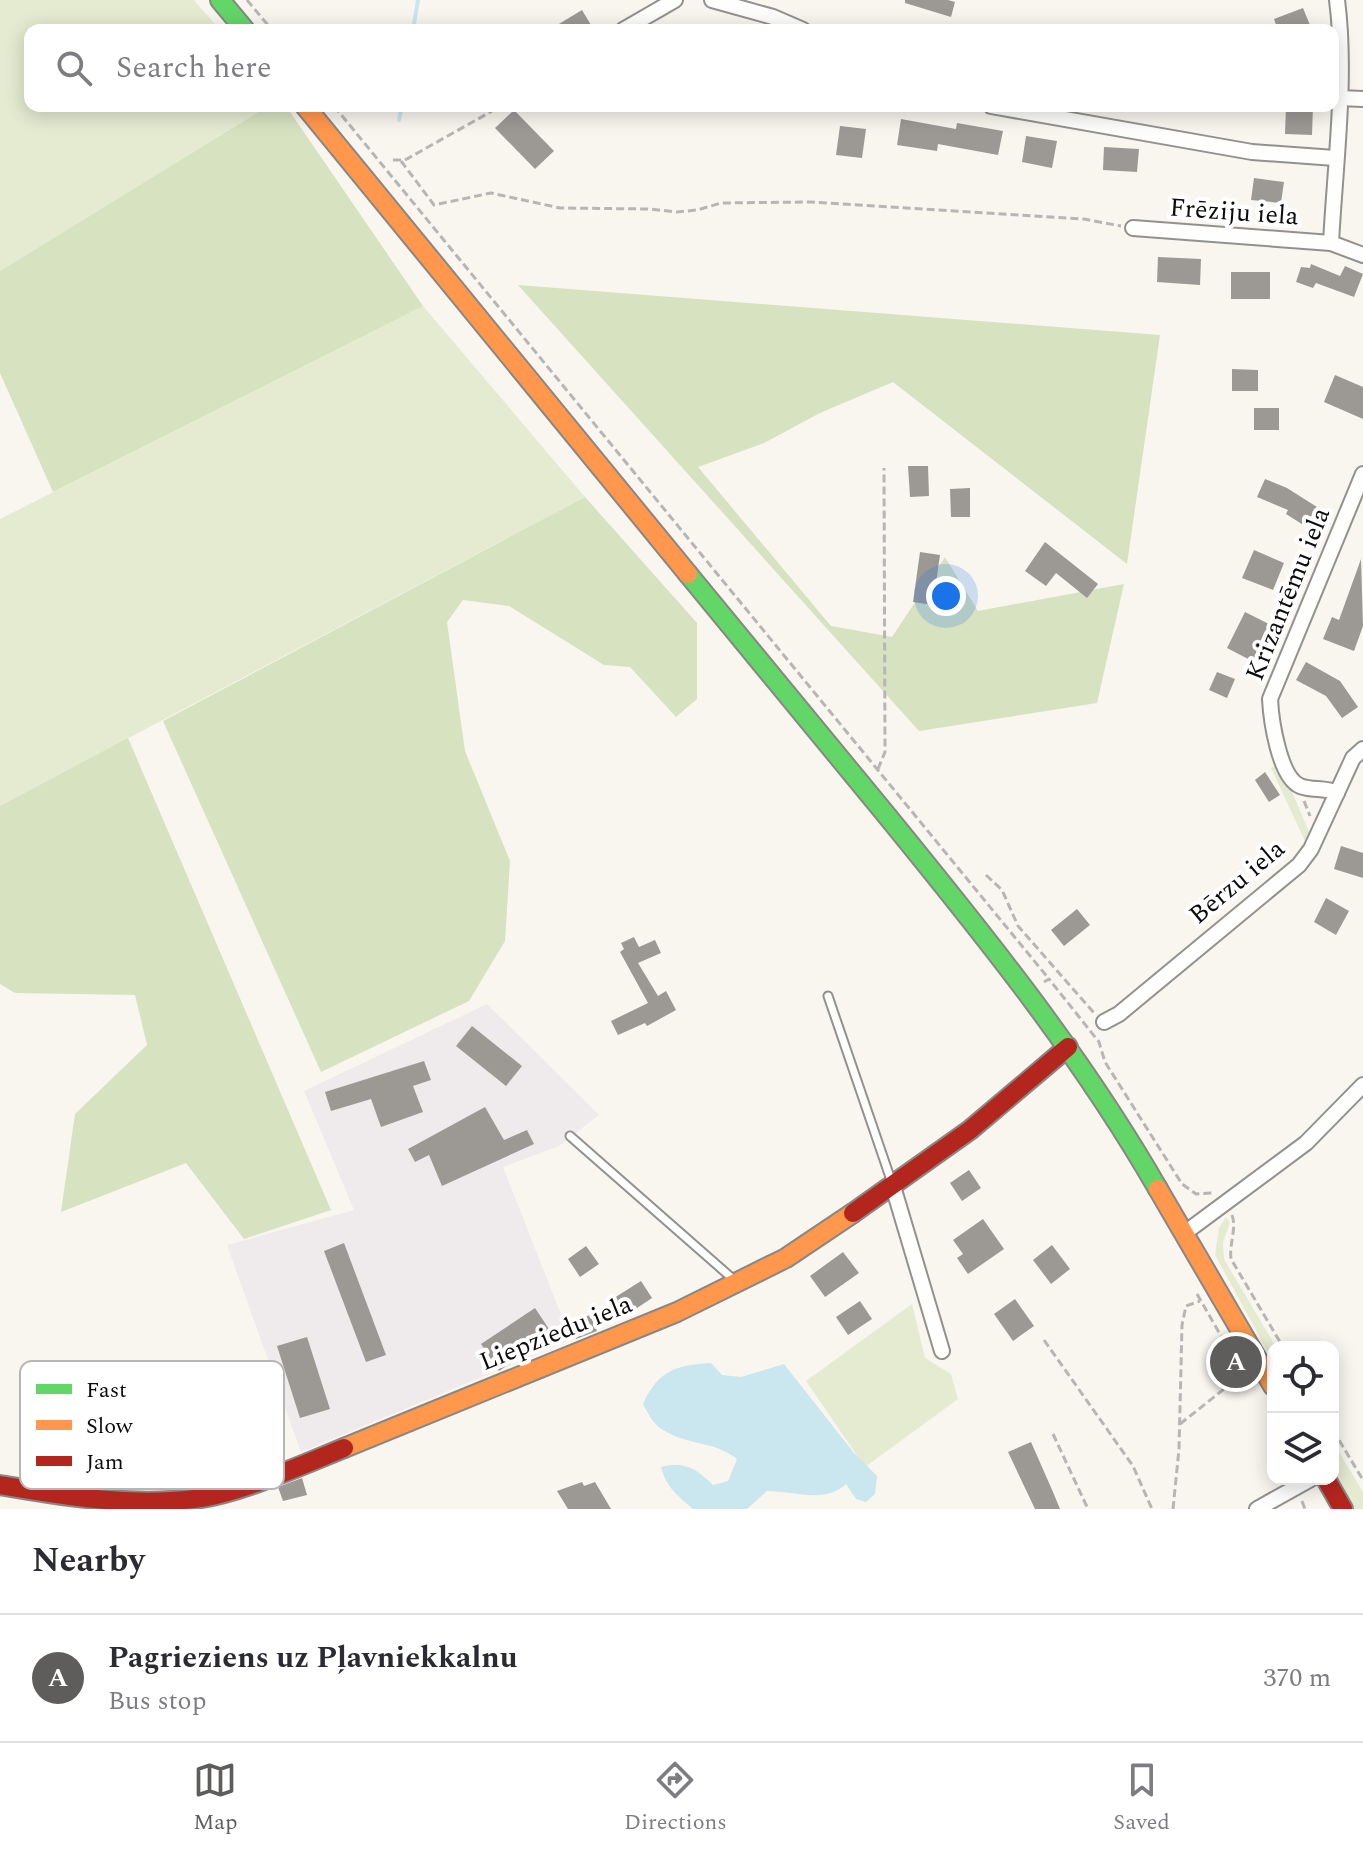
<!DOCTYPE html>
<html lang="en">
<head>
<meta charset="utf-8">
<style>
  body { margin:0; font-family:Spectral,serif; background:#f2f2f3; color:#2b2b33 }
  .controls { position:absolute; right:24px; bottom:24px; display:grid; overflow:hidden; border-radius:16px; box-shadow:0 4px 20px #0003 }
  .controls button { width:72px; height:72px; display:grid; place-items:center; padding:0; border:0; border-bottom:2px solid #e1e1e2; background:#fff; color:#2b2b33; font:40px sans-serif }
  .you { position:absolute; left:946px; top:596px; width:28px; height:28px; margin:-20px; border:6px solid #fff; border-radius:50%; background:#1a73e8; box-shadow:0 0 0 12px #1a73e833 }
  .badge { display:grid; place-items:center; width:52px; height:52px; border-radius:50%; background:#5e5d5b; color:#fff; font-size:26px; font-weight:700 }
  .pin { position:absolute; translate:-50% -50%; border:4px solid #fff; box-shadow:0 2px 8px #0006 }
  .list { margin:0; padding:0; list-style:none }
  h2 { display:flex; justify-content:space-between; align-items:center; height:104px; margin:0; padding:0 32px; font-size:34px }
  h2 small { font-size:26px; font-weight:400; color:#7c7c81 }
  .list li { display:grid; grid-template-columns:52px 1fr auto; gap:24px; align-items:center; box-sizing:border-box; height:128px; padding:0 32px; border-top:2px solid #e1e1e2 }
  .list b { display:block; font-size:30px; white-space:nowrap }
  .list p { margin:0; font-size:26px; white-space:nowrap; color:#7c7c81 }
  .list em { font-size:26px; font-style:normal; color:#7c7c81 }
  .icon { flex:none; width:44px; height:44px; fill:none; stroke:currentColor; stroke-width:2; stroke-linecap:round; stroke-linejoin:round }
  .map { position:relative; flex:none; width:1363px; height:1509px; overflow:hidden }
  .search { position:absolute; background:#fff; box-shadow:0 4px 20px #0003; left:24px; right:24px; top:24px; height:88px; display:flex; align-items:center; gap:20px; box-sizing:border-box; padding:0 28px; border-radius:16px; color:#7c7c81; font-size:30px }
  .sheet { height:232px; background:#fff }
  nav { display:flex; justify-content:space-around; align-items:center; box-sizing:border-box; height:112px; border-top:2px solid #e1e1e2; background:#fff; font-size:22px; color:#7c7c81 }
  nav a { display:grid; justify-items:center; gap:4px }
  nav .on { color:#5e5d5b }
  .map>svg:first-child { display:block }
  .industrial { fill:#efeaec }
  .green { fill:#e4ebd1 }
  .forest { fill:#d6e2c0 }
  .water { fill:#cae6ee }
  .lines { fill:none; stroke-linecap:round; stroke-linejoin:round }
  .stream { stroke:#cae6ee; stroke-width:4 }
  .building { fill:#9c9995 }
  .lane-casing { stroke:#92918e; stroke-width:11 }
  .street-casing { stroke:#92918e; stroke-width:18 }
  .fast-casing { stroke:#898784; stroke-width:22 }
  .slow-casing { stroke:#898784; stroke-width:22 }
  .jam-casing { stroke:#898784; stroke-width:22 }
  .path { stroke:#b7b6b5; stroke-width:3; stroke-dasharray:8 4; stroke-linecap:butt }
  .lane { stroke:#fefefd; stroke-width:7 }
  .street { stroke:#fefefd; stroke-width:14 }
  .fast { stroke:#63d668; stroke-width:18 }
  .slow { stroke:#ff974d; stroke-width:18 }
  .jam { stroke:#b3261e; stroke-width:18 }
  .labels { text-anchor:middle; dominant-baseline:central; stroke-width:8; stroke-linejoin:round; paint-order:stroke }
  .street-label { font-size:26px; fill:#0b0b0b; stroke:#fff }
  .key { fill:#fff; stroke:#b6b6b6; stroke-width:2 }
  .key-label { font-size:22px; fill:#0b0b0b }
</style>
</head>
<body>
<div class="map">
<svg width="1363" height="1509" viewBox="0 0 1363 1509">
  <rect width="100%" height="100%" fill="#f9f6ef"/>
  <path class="industrial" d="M487 1004 599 1115 559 1146 503 1167 571 1340 301 1452 227 1245 354 1210 304 1091Z"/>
  <g class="green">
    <path d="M0 0H194L220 30H30V106H268L0 271Z"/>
    <path d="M423 306 585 497 0 806V519Z"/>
    <path d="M1280 764 1310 834 1305 841 1271 768Z"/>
    <path d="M1226 1217 1230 1223 1223 1242 1224 1259 1276 1347H1273V1361L1215 1255 1219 1228Z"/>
    <path d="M912 1304 925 1358 951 1374 958 1399 865 1467 806 1381Z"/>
    <path d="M1333 1442 1363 1492V1509H1355L1333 1469Z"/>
  </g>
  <g class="forest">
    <path d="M268 106H286L423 306 53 492 0 373V271Z"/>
    <path d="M518 285 1160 335 1127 564 893 382 820 413 764 443 698 467 831 626 892 637 945 557 978 611 1124 584 1097 703 919 731Z"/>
    <path d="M585 497 697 623V699L676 717 630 667 604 665 509 606 463 600 447 622 465 751 510 861 505 941 469 1001 321 1072 163 721Z"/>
    <path d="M128 738 331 1210 244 1239 186 1163 61 1212 75 1114 147 1045 135 995 15 993 0 984V806Z"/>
  </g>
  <path class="water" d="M711 1363 722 1375 741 1377 784 1364 854 1453 877 1476 875 1494 866 1502 856 1499 846 1484C825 1504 793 1491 767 1491L747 1509H693C678 1496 666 1487 661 1467 685 1461 697 1469 713 1485L728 1481 737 1459C715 1441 686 1445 663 1430 654 1425 648 1414 643 1404 658 1371 675 1365 711 1363Z"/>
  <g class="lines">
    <g class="stream">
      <path d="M413 30 418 0"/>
      <path d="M399 120 402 106"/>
    </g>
  </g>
  <g class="building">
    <path d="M905 0H948L955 2 951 17 905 3Z"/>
    <path d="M1303 8 1312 30H1278L1274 19Z"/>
    <path d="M582 10 594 30H549Z"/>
    <path d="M1286 106H1313L1312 135 1285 134Z"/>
    <path d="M514 110 554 151 535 169 495 128Z"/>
    <path d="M901 119 956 129 957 123 1003 131 998 155 938 144 937 151 897 145Z"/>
    <path d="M840 126 866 129 862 158 836 155Z"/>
    <path d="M1026 136 1057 141 1052 168 1022 162Z"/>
    <path d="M1104 147 1139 149 1137 172 1103 170Z"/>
    <path d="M1254 178 1284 182 1281 203 1251 200Z"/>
    <path d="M1158 257 1201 259 1200 285 1157 282Z"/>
    <path d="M1311 264 1340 276 1345 266 1363 274 1354 297 1316 283 1313 288 1296 282 1301 267 1310 268Z"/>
    <rect x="1231" y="272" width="39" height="27"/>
    <path d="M1232 369 1258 370V391H1232Z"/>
    <path d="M1335 375 1363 387V419L1324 402Z"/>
    <rect x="1254" y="408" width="25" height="22"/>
    <path d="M908 466H928L929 496 910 497Z"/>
    <path d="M1265 479 1287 488 1317 507 1305 526 1286 514 1288 510 1257 497Z"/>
    <path d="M970 488V517H951L950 489Z"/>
    <path d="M1045 542 1098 584 1087 598 1056 573 1046 586 1025 571Z"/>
    <path d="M1254 550 1284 563 1273 590 1242 578Z"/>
    <path d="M920 552 940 555 933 605 913 602Z"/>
    <path d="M1361 559 1363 626 1354 651 1323 639 1332 617 1339 620Z"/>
    <path d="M1245 612 1273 626 1254 662 1227 648Z"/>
    <path d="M1306 662 1340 681 1358 707 1342 718 1326 696 1296 680Z"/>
    <path d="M1217 672 1235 679 1227 698 1209 690Z"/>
    <path d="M1265 772 1280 795 1269 802 1255 780Z"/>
    <path d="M1341 846 1363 853V878L1334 869Z"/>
    <path d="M1326 898 1349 911 1336 935 1314 922Z"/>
    <path d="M1077 909 1090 925 1064 946 1051 930Z"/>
    <path d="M634 937 639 947 655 940 661 953 638 963 658 996 666 991 676 1010 647 1026 645 1023 618 1035 611 1021 648 1003 620 952 624 949 621 943Z"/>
    <path d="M472 1026 522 1066 506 1086 456 1046Z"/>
    <path d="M424 1061 431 1080 413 1086 423 1112 381 1127 371 1099 331 1111 325 1092Z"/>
    <path d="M485 1107 504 1140 527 1130 534 1144 442 1186 429 1155 415 1162 408 1149Z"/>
    <path d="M969 1170 981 1188 962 1201 950 1183Z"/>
    <path d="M983 1219 1004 1249 968 1274 957 1258 963 1254 953 1240Z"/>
    <path d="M344 1243 386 1355 366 1362 324 1251Z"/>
    <path d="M1052 1245 1070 1269 1051 1284 1033 1260Z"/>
    <path d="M586 1246 599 1264 580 1277 568 1259Z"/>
    <path d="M843 1252 859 1273 825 1297 810 1276Z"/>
    <path d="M641 1281 652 1298 625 1316 614 1298Z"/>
    <path d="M1015 1299 1034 1326 1013 1341 994 1314Z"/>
    <path d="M860 1301 872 1319 848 1335 836 1317Z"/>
    <path d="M535 1308 553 1335 499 1371 481 1344Z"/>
    <path d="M590 1315 597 1331 576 1339 569 1323Z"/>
    <path d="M307 1337 330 1409 300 1418 277 1346Z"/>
    <path d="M1031 1442 1053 1492 1060 1509H1035L1008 1452Z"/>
    <path d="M302 1478 307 1495 283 1501 278 1487Z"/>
    <path d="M582 1482 584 1486 595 1482 611 1509H568L557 1491Z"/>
  </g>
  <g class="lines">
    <g class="lane-casing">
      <g id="lane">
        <path d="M828 996 892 1183"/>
        <path d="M570 1136 733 1279"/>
      </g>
    </g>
    <g class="street-casing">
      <g id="street">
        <path d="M712 0 773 17 803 30"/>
        <path d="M1337 0C1347 76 1335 166 1331 243L1363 255"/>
        <path d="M623 30 675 0"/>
        <path d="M1339 98 1363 99"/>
        <path d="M991 106 1252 152 1335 158"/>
        <path d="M1133 228 1331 243"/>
        <path d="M1337 793C1325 787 1312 791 1300 786 1279 777 1271 719 1270 699L1363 474"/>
        <path d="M1104 1022 1119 1014 1299 865 1311 849 1353 758 1363 749"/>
        <path d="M892 1183 942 1351"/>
        <path d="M1186 1232 1306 1143 1363 1085"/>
        <path d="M1257 1509 1311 1479"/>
      </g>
    </g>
    <g class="fast-casing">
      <g id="fast">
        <path d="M220 0 245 30"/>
        <path d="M688 574C755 655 821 736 888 817 985 936 1081 1055 1158 1189"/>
      </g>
    </g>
    <g class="slow-casing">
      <g id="slow">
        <path d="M305 106 688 574"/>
        <path d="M1158 1189 1273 1386"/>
        <path d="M344 1448 677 1312 786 1258 853 1213"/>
      </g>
    </g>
    <g class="jam-casing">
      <g id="jam">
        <path d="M853 1213 970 1130 1068 1047"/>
        <path d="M1326 1479 1343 1509"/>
        <path d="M0 1485C65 1496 128 1507 194 1499 238 1494 302 1465 344 1448"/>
      </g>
    </g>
    <g class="path">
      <path d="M247 0 272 30"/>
      <path d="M334 106 1049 979"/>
      <path d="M393 160H405L501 106"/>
      <path d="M401 161 434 205 491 193 560 208 649 209 677 212 697 210 721 203 809 202 1084 219 1121 226"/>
      <path d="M878 769 885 752 884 468"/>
      <path d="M1304 801 1310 816"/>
      <path d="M986 875 1002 890 1018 926 1094 1013"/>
      <path d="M1044 982 1049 979 1099 1042 1105 1062 1182 1184 1196 1194 1213 1193"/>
      <path d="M1232 1215C1237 1228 1229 1244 1231 1259L1283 1347"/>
      <path d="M1197 1294 1229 1350"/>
      <path d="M1044 1340 1133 1466 1152 1509"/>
      <path d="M1180 1424 1243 1374"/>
      <path d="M1333 1430 1363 1480"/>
      <path d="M1053 1434 1088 1509"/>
      <path d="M1302 1501 1305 1509"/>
      <path d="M1173 1509 1179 1449 1182 1325 1186 1306 1200 1301"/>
    </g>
    <use href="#lane" class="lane"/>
    <use href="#street" class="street"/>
    <use href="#fast" class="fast"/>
    <use href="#slow" class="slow"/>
    <use href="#jam" class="jam"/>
  </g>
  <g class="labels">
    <g class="street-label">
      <text transform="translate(1234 212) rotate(4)">Frēziju iela</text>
      <text transform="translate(1288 594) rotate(-68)">Krizantēmu iela</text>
      <text transform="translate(1237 882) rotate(-40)">Bērzu iela</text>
      <text transform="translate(556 1333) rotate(-22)">Liepziedu iela</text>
    </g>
  </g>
  <rect x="20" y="1361" width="264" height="128" rx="12" class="key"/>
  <rect x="36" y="1384" width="36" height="10" fill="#63d668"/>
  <rect x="36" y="1420" width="36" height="10" fill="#ff974d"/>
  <rect x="36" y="1456" width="36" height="10" fill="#b3261e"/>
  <g class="key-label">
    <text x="86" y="1397">Fast</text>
    <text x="86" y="1433">Slow</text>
    <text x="86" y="1469">Jam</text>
  </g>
</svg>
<div class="controls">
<button><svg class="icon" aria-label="locate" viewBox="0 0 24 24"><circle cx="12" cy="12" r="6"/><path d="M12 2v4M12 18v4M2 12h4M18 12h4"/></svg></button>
<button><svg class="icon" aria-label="layers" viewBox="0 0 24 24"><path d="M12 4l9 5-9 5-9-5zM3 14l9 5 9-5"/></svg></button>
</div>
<div class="you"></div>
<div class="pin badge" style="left:1236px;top:1362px">A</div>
<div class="search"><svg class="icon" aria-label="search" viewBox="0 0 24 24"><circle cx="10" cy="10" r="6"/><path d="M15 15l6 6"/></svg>Search here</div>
</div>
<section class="sheet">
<h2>Nearby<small></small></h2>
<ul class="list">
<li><span class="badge">A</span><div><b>Pagrieziens uz Pļavniekkalnu</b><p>Bus stop</p></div><em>370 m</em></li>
</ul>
</section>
<nav>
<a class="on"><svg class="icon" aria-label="map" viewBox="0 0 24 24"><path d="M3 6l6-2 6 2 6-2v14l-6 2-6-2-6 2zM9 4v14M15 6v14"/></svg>Map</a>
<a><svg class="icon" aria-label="directions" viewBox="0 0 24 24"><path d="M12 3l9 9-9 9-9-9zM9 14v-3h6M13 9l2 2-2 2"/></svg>Directions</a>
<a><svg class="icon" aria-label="saved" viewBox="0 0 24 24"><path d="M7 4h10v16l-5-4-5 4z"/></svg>Saved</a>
</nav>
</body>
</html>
